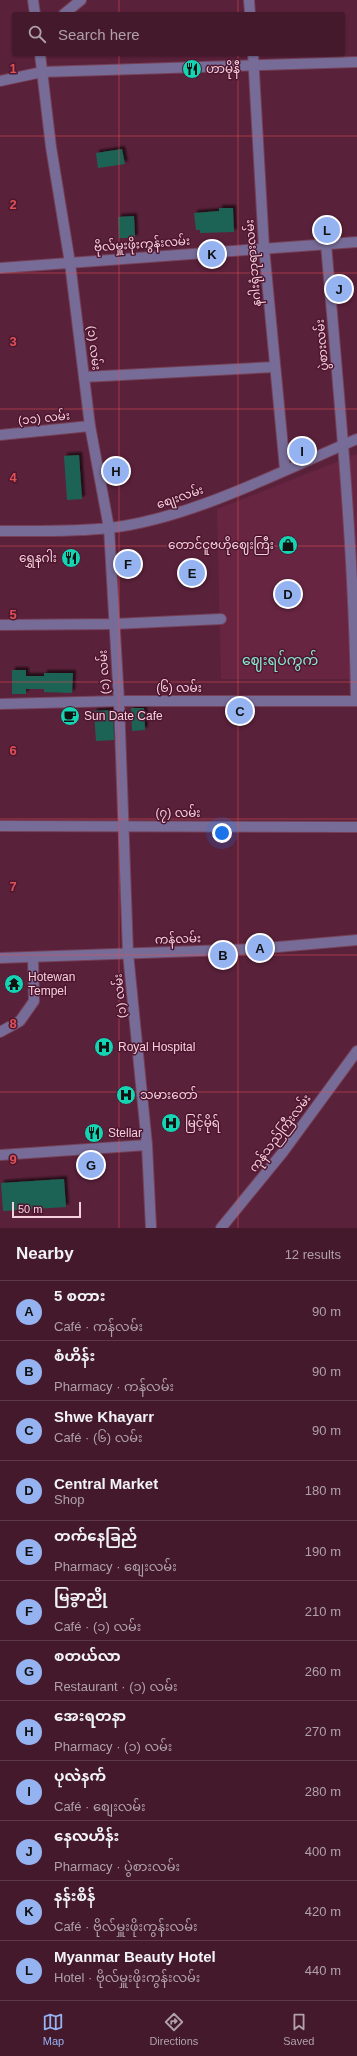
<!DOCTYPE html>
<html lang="en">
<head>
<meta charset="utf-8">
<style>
  body { margin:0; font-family:Helvetica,"Noto Sans Myanmar",sans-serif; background:#4e2638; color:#f1f3f6 }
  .scale { position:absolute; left:12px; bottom:10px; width:69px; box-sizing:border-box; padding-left:4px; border:2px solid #f6d0dd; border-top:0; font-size:11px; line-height:14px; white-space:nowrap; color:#f6d0dd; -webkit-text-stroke:3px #4f1630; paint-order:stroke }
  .you { position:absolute; left:222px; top:833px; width:14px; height:14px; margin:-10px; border:3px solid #fff; border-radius:50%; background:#1a73e8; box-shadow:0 0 0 6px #1a73e833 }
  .badge { display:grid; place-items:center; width:26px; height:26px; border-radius:50%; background:#95b2f1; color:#111; font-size:13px; font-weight:700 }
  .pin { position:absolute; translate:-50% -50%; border:2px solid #fff; box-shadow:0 1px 4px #0006 }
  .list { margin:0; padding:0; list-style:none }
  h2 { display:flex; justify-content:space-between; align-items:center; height:52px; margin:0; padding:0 16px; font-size:17px }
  h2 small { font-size:13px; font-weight:400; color:#afa0a9 }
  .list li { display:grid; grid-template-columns:26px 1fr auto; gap:12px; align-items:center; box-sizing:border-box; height:60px; padding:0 16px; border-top:1px solid #5c3848 }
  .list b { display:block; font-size:15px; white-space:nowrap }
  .list p { margin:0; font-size:13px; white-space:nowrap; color:#afa0a9 }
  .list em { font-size:13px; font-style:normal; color:#afa0a9 }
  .icon { flex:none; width:22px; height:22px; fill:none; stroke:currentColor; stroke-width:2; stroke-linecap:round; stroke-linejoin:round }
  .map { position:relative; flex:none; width:357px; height:1228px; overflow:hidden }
  .search { position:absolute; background:#44192c; box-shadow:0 1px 3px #0004; left:12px; right:12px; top:12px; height:44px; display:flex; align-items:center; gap:10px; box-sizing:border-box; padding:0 14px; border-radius:4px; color:#afa0a9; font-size:15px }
  .sheet { height:772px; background:#44192c }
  nav { display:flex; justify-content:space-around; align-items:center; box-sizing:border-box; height:56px; border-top:1px solid #5c3848; background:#44192c; font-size:11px; color:#afa0a9 }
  nav a { display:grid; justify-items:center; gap:2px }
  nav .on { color:#95b2f1 }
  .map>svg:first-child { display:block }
  .built { fill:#672542 }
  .building { fill:#1f6355; filter:url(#shadow) }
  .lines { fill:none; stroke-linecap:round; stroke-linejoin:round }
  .minor-casing { stroke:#764057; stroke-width:12 }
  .minor { stroke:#776c98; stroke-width:10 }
  .grid { fill:none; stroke:#de5255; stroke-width:1; stroke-opacity:0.55 }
  .labels { text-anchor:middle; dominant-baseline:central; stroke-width:3; stroke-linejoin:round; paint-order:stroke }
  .poi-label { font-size:12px; fill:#f6d0dd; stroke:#4f1630; text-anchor:start }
  .street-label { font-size:12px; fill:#f6d0dd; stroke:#4f1630 }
  .quarter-label { font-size:14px; fill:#86e8cf; stroke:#4f1630 }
  .grid-label { font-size:13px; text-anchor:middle; font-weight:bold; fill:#de5255; stroke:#4f1630; stroke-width:3; stroke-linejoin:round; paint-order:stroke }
</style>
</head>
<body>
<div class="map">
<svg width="357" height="1228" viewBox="0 0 357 1228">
  <defs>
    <filter id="shadow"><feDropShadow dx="3" dy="-3" stdDeviation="1" flood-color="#0009"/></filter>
  </defs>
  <rect width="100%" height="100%" fill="#5a213a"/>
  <path class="built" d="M357 454V679H221L217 509Z"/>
  <g class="building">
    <path d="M122 149 125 164 98 168 96 153Z"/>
    <path d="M219 208H233L234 232 200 233V230H196L194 213 219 211Z"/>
    <path d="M134 216 135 238H119L118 217Z"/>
    <path d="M79 455 82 499 67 500 64 456Z"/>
    <path d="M12 670H26V676H44V673H73L72 693 44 692V689H26V694H12Z"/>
    <path d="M131 708H144L145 730 132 731Z"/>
    <path d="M113 710 114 740 96 741 94 711Z"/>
    <path d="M64 1179 66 1207 3 1211 1 1183Z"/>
  </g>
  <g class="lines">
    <g class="minor-casing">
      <g id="minor">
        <path d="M33 0 35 14"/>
        <path d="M249 0 250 14"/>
        <path d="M64 14 81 0"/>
        <path d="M253 54 264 248 285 469"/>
        <path d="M0 81 42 72 357 62"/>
        <path d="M326 244C339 396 354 548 356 701"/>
        <path d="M0 268 357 242"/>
        <path d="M84 377 275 367"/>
        <path d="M0 435 90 426"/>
        <path d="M0 531C36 531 74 532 109 528 190 519 281 471 357 439"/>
        <path d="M0 625 114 624 221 619"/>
        <path d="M0 704 119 701H357"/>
        <path d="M0 826 357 827"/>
        <path d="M0 958 255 949 357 940"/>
        <path d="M0 1032 20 1021 34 1001 33 957"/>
        <path d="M147 1145 151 1228"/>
        <path d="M0 1155 147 1145 128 953 119 701 109 528 90 426 70 263 51 147 40 54"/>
        <path d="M221 1228 283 1152 357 1051"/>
      </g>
    </g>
    <use href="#minor" class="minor"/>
  </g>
  <path class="grid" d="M119 0V14M238 0V14M119 54V1228M238 54V1228M0 136H357M0 273H357M0 409H357M0 546H357M0 682H357M0 819H357M0 955H357M0 1092H357"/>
  <defs>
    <g id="restaurant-disc" transform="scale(1)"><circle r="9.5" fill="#13d5b3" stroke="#4f1630"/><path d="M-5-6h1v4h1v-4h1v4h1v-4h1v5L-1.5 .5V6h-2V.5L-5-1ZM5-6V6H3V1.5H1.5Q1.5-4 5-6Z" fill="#111"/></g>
    <g id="shop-disc" transform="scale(1)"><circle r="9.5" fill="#13d5b3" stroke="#4f1630"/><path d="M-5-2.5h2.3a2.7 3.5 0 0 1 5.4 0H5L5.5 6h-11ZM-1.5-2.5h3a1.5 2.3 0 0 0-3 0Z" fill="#111"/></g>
    <g id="cafe-disc" transform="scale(1)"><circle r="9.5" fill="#13d5b3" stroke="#4f1630"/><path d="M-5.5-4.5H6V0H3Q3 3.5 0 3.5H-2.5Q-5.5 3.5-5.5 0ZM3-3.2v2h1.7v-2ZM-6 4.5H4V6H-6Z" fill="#111"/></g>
    <g id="temple-disc" transform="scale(1)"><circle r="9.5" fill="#13d5b3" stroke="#4f1630"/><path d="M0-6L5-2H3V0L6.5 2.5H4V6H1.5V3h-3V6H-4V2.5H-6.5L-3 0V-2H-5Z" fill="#111"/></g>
    <g id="hospital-disc" transform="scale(1)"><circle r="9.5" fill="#13d5b3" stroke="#4f1630"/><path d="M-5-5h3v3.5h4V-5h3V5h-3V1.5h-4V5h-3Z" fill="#111"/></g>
  </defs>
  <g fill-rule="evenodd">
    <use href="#restaurant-disc" x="192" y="69"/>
    <use href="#shop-disc" x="288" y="545"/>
    <use href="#restaurant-disc" x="71" y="558"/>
    <use href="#cafe-disc" x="70" y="716"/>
    <use href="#temple-disc" x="14" y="984"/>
    <use href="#hospital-disc" x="104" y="1047"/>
    <use href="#hospital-disc" x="126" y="1095"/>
    <use href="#hospital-disc" x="171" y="1123"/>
    <use href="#restaurant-disc" x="94" y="1133"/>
  </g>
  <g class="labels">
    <g class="poi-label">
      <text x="206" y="69">ဟာမိုနီ</text>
      <text x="274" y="545" text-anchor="end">တောင်ငူဗဟိုဈေးကြီး</text>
      <text x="57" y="558" text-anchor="end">ရွှေနဂါး</text>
      <text x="84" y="716">Sun Date Cafe</text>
      <text x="28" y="977">Hotewan<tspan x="28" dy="14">Tempel</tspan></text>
      <text x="118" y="1047">Royal Hospital</text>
      <text x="140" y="1095">သမားတော်</text>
      <text x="185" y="1123">မြင့်မိုရ်</text>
      <text x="108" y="1133">Stellar</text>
    </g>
    <g class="street-label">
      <text transform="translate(142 244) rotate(-4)">ဗိုလ်မှူးဖိုးကွန်းလမ်း</text>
      <text transform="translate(253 263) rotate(-95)">နဂါးရုံဘုရားလမ်း</text>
      <text transform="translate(322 345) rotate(-95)">ပွဲစားလမ်း</text>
      <text transform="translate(94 348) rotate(83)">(၁) လမ်း</text>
      <text transform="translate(44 418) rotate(-6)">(၁၁) လမ်း</text>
      <text transform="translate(180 497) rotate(-19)">စျေးလမ်း</text>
      <text transform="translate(104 672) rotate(-94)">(၁) လမ်း</text>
      <text x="179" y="688">(၆) လမ်း</text>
      <text x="178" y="813">(၇) လမ်း</text>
      <text transform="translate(178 939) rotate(-2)">ကန်လမ်း</text>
      <text transform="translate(120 996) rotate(-96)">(၁) လမ်း</text>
      <text transform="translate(280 1133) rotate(-53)">ကုန်သည်ကြီးလမ်း</text>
    </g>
    <g class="quarter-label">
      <text x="280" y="660">ဈေးရပ်ကွက်</text>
    </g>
  </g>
  <g class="grid-label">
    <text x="13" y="73">1</text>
    <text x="13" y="209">2</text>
    <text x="13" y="346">3</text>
    <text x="13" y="482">4</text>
    <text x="13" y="619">5</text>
    <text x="13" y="755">6</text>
    <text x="13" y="891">7</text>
    <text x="13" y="1028">8</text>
    <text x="13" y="1164">9</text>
  </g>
</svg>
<div class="scale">50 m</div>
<div class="you"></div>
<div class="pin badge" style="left:260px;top:948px">A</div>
<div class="pin badge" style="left:223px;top:955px">B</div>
<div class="pin badge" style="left:240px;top:711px">C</div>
<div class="pin badge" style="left:288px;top:594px">D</div>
<div class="pin badge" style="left:192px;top:573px">E</div>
<div class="pin badge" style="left:128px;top:564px">F</div>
<div class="pin badge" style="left:91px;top:1165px">G</div>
<div class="pin badge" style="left:116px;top:471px">H</div>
<div class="pin badge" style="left:302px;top:451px">I</div>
<div class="pin badge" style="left:339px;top:289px">J</div>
<div class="pin badge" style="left:212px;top:254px">K</div>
<div class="pin badge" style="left:327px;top:230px">L</div>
<div class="search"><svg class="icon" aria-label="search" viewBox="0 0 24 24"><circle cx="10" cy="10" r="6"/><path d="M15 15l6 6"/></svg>Search here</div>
</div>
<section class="sheet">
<h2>Nearby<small>12 results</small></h2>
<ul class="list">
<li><span class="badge">A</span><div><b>5 စတား</b><p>Café · ကန်လမ်း</p></div><em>90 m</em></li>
<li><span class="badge">B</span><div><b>စံဟိန်း</b><p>Pharmacy · ကန်လမ်း</p></div><em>90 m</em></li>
<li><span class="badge">C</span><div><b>Shwe Khayarr</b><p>Café · (၆) လမ်း</p></div><em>90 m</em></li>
<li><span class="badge">D</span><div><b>Central Market</b><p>Shop</p></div><em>180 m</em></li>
<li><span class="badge">E</span><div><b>တက်နေခြည်</b><p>Pharmacy · စျေးလမ်း</p></div><em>190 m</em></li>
<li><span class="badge">F</span><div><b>မြခွာညို</b><p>Café · (၁) လမ်း</p></div><em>210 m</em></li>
<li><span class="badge">G</span><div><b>စတယ်လာ</b><p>Restaurant · (၁) လမ်း</p></div><em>260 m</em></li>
<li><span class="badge">H</span><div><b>အေးရတနာ</b><p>Pharmacy · (၁) လမ်း</p></div><em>270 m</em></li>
<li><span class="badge">I</span><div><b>ပုလဲနက်</b><p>Café · စျေးလမ်း</p></div><em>280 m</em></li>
<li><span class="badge">J</span><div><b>နေလဟိန်း</b><p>Pharmacy · ပွဲစားလမ်း</p></div><em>400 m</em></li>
<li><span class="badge">K</span><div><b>နန်းစိန်</b><p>Café · ဗိုလ်မှူးဖိုးကွန်းလမ်း</p></div><em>420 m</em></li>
<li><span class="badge">L</span><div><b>Myanmar Beauty Hotel</b><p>Hotel · ဗိုလ်မှူးဖိုးကွန်းလမ်း</p></div><em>440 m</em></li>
</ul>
</section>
<nav>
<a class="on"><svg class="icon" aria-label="map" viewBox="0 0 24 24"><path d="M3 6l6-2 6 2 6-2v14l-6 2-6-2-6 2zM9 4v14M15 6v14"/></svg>Map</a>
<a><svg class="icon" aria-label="directions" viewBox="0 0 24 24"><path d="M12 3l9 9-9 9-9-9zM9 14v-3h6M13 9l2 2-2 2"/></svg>Directions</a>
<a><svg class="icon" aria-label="saved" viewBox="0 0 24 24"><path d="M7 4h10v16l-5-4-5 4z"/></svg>Saved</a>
</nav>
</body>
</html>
